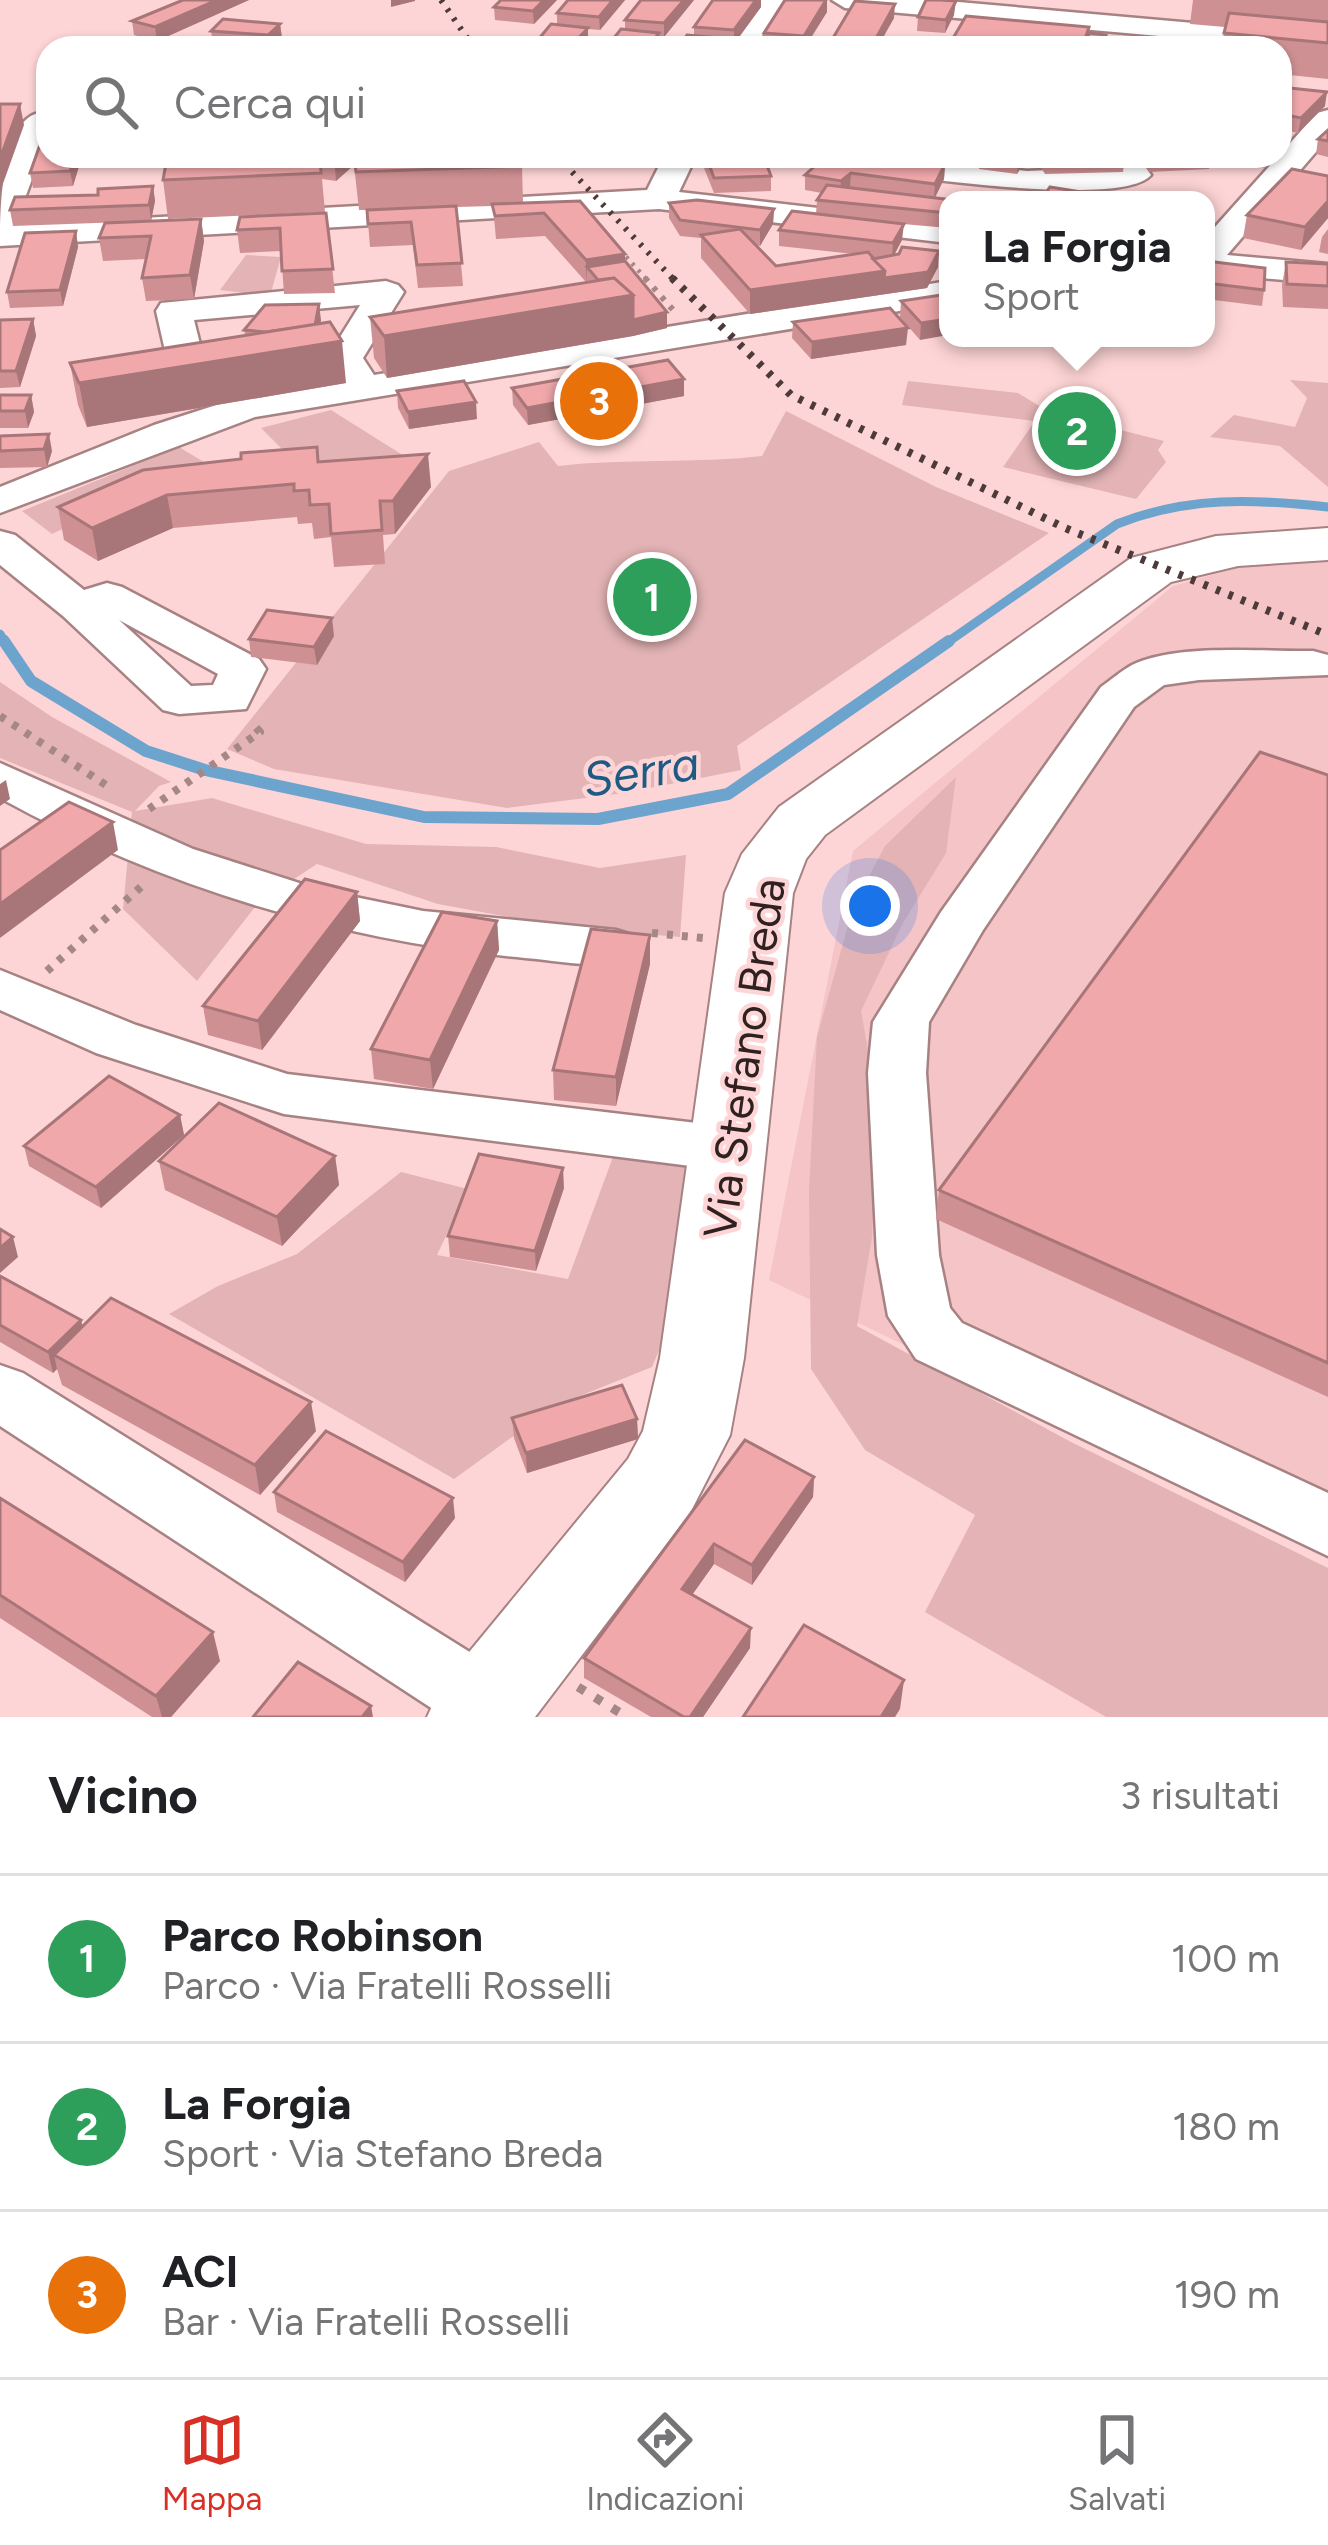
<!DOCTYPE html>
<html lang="it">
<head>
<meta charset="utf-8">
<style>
  body { margin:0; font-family:Figtree,sans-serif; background:#f6f6f6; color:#202124 }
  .you { position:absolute; left:870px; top:906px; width:42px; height:42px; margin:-30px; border:9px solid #fff; border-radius:50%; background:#1a73e8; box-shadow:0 0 0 18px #1a73e833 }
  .badge { display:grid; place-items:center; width:78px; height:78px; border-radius:50%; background:#d93025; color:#fff; font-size:39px; font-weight:700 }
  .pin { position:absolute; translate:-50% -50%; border:6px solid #fff; box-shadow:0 3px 12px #0006 }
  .popup { position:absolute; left:939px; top:191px; width:276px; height:156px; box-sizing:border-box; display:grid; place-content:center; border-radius:24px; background:#fff; filter:drop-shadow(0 3px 9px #0005); font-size:39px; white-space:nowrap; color:#757577 }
  .popup b { font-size:45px; color:#202124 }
  .popup::after { content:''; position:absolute; left:50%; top:100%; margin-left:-24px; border:24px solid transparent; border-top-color:#fff }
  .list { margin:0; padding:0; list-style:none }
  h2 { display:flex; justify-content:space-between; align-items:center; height:156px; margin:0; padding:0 48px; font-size:51px }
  h2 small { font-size:39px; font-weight:400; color:#757577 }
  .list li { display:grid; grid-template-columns:78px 1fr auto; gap:36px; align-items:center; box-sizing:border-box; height:168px; padding:0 48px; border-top:3px solid #e0e0e0 }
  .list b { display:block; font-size:45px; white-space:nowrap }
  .list p { margin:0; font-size:39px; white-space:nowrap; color:#757577 }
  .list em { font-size:39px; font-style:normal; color:#757577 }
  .icon { flex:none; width:66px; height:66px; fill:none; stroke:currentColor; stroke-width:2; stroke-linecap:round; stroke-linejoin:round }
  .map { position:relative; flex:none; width:1328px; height:1717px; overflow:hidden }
  .search { position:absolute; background:#fff; box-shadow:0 3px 9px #0004; left:36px; right:36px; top:36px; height:132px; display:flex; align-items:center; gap:30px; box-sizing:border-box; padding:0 42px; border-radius:36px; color:#757577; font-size:45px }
  .sheet { height:660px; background:#fff }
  nav { display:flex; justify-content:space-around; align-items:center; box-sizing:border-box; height:168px; border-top:3px solid #e0e0e0; background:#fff; font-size:33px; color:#757577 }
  nav a { display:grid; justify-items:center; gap:6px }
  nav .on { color:#d93025 }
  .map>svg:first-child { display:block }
  .built { fill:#f4c4c6 }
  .green { fill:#e3b3b5 }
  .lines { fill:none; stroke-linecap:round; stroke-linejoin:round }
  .stream-far1 { stroke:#6da4ce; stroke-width:9 }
  .stream { stroke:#6da4ce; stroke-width:12 }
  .minor-casing { stroke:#a78283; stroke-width:5 }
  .major-casing { stroke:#a78283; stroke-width:4 }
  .path-far3 { stroke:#a58788; stroke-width:4.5; stroke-dasharray:3 6; stroke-linecap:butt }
  .path-far2 { stroke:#a58788; stroke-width:6; stroke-dasharray:4.5 8; stroke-linecap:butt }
  .path-far1 { stroke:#a58788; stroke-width:8; stroke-dasharray:6 9; stroke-linecap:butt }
  .path { stroke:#a58788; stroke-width:9; stroke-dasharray:8 12; stroke-linecap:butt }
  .minor { fill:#fff; fill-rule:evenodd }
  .major { fill:#fff; fill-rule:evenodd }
  .rail-far1 { stroke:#4d3a3a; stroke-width:6; stroke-dasharray:3 8; stroke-linecap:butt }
  .rail { stroke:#4d3a3a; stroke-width:8; stroke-dasharray:4.5 9; stroke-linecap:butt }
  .wall { fill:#ce9093 }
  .shaded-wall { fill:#a87678 }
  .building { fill:#f0a8ab; stroke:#a87678; stroke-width:3 }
  .labels { text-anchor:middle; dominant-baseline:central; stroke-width:9; stroke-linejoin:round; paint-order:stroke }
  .street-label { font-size:45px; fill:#302121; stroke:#fed5d6 }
  .water-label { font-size:48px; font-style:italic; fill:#1d5b85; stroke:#fed5d6 }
</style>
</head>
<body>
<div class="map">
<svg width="1328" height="1717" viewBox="0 0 1328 1717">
  <rect width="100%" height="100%" fill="#fed5d6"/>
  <path class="built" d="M1328 562V1549L769 1280 853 851 1173 586 1253 563Z"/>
  <g class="green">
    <path d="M246 255 281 257 270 296 220 290Z"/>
    <path d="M1290 380 1328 383V487L1280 446 1210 437 1234 415 1295 427 1307 398Z"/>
    <path d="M908 381 1018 393 1049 412 1164 441 1158 450 1166 462 1136 499 1003 467 1035 421 902 405Z"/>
    <path d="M331 410 417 464 294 461 261 428Z"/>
    <path d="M786 411 936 487 1049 533 737 746 741 770 625 793 507 808 274 769 227 749 449 471 539 442 558 466C626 458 694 464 762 456Z"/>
    <path d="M179 447 212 467 131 496 52 534 22 511Z"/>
    <path d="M0 682 52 717 171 782 159 786 135 811 212 798 366 844 496 847 600 868 686 855 680 937 562 927 438 904 317 864 259 902 197 981 123 909 132 812 0 758Z"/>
    <path d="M956 777 946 853 903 923 861 1011 877 1102 872 1237 857 1326 1071 1442 1328 1568V1717H1106L925 1612 975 1515 865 1450 811 1369 809 1191 817 1037 854 904 885 846Z"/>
    <path d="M617 1146 734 1173 652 1367 555 1406 454 1479 169 1314 218 1286 297 1254 401 1172 468 1189 437 1255 568 1279Z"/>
  </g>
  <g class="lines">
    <g class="stream-far1">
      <path d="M0 634 6 644"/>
      <path d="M945 644 1117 524C1187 496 1254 499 1328 507"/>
    </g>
    <path class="stream" d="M4 641 31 681 146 751 205 770 424 817 598 819 728 794 949 641"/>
    <g class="minor-casing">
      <g id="minor">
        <path d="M758 0H784L755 48H727Z"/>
        <path d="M832 0H936L1328 35V51L845 8Z"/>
        <path d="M1328 110V138L1227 255 1328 264V284L1206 273V237L1317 113Z"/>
        <path d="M38 113H48V136L15 225 647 190 664 156H696L679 192 948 223V243L659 209 0 246C0 214 0 123 38 113Z"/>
        <path d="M809 156H901L1027 171 1114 167 1106 156H1138L1151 175C1121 211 877 172 825 165Z"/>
        <path d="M386 281 398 285 404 292 363 358 374 375 948 281V303L255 417 0 513V487L154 425 235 399 341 381 327 358 360 305 194 320 205 364H241L247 372 241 380 190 388 177 385 171 377 156 311 161 303Z"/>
        <path d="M0 531 15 535 84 590 107 583 122 587 259 659 266 669 246 709 179 714 163 710 63 616 0 565ZM119 620 218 674 213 685 191 686Z"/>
        <path d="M1313 651 1328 655V675L1199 680 1164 685 1134 707 983 930 929 1022 926 1073 939 1255 950 1308 962 1323 1328 1493V1556L916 1359 888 1316 877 1255 868 1073 873 1022 941 912 1101 687C1111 680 1121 671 1132 665 1178 643 1262 652 1313 651Z"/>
        <path d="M0 763 193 849 321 890 423 911 616 930 635 936 643 948 635 960C600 970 561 961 525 958 341 941 162 887 0 798Z"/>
        <path d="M0 970 136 1025 287 1074 730 1127 751 1134 760 1149 751 1164 730 1171 284 1114 96 1053 0 1010Z"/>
        <path d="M0 1365 23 1373 513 1679 524 1703 518 1717H445L0 1426Z"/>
      </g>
    </g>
    <g class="major-casing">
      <path id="major" d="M1328 528V560L1238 566 1171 582 825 835 806 859 793 893 744 1358 730 1435 690 1513 535 1717H427L442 1685 628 1459 643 1431 660 1358 725 893 742 854 779 807 1131 558 1216 536Z"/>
    </g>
    <path class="path-far3" d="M620 250 648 281"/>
    <path class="path-far2" d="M645 278 674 311"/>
    <g class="path-far1">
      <path d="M0 716 109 787"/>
      <path d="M149 809 260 732 252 723"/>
      <path d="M652 933 703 938"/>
      <path d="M47 971 143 885"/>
    </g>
    <path class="path" d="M578 1687 627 1717"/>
    <use href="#minor" class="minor"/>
    <use href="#major" class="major"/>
    <g class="rail-far1">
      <path d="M441 0 474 48"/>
      <path d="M557 156 675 281"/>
    </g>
    <path class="rail" d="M672 278 791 395 1065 528 1328 635"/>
  </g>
  <g class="wall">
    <path d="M183 0H249L157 41 134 35 132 21Z"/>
    <path d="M501 0H557L534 24 495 20 494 7Z"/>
    <path d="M568 0H625L600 30 588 29V41L582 48H532L557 24V13Z"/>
    <path d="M694 0 664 37 659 36 658 48H606L625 30V20Z"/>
    <path d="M713 0H761V7L734 44 729 43V48H678L694 36V27Z"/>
    <path d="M827 0V12L805 48H754L764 42V33Z"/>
    <path d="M1193 0H1328V79L1280 74V48H1221L1225 27 1190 24Z"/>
    <path d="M954 15 945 33 917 31 918 17Z"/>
    <path d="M894 18 877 48H828H832L833 38Z"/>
    <path d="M280 24 282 38 271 48 213 45 211 31Z"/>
    <path d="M1089 33 1105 42 1134 48H952V40Z"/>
    <path d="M1280 87 1325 106 1298 133 1280 129Z"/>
    <path d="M1328 130V157L1316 154 1318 139Z"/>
    <path d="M176 156H518L522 166 523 203 625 254V261L667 328 633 336 387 378 374 358 370 317 586 282 545 236 496 239 493 206 456 207 463 286 418 288 413 245 370 247 367 210H359L354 165 336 181 322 179 325 212 168 219 163 180Z"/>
    <path d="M704 156H743L747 161 771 176V191L714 193 704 168Z"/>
    <path d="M917 156H972L965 167 945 165 944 179 935 198 948 200V228L892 223 902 240 894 255 938 267 927 288 750 314 701 258V238L680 236 669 218V203L774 209 773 224 760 246 755 245 776 266 854 254 779 246V230L816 214 817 200 822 193 805 190V175L917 160Z"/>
    <path d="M980 156H1034L1028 168 1021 167 1017 174 979 169Z"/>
    <path d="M1041 156H1124L1125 157 1123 172 1045 174 1040 166Z"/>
    <path d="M1139 156H1211L1209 169 1149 172Z"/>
    <path d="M1225 156H1278L1266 168 1225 160Z"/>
    <path d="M82 157 73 186 33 188 30 173Z"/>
    <path d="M1328 176V218L1301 250 1243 238 1247 215Z"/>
    <path d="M153 186 155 201 151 221 13 226 10 210Z"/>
    <path d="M326 213 335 293 284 294 281 251 240 253 237 230Z"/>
    <path d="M201 219 204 241 194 299 146 301 142 278 146 259 103 261 99 238Z"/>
    <path d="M1328 229V254L1319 252 1322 237Z"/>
    <path d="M76 231 78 247 63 306 10 308 7 292Z"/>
    <path d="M1206 261 1264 290 1262 306 1206 299Z"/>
    <path d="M1286 262 1328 264V309L1283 307 1282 285Z"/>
    <path d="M948 294 920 340 900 317 901 301Z"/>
    <path d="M33 319 36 336 20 387 0 388V320Z"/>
    <path d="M321 320 320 324 346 383 87 427 78 405 70 363 245 335 244 330Z"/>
    <path d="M793 322 906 345 811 359 792 338Z"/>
    <path d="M684 379V396L528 425 513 405 512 388Z"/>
    <path d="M397 391 477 419 409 429 398 408Z"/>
    <path d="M0 395H31L34 412 28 428H0Z"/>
    <path d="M0 436 52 451 47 467 0 468Z"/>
    <path d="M319 462 431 487 395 534 383 535 385 564 334 567 331 537 314 539 312 523 298 524 297 517 173 528 98 561 64 540 58 507Z"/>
    <path d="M334 636 317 665 251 657 249 639Z"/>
    <path d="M1328 775V1397L936 1219 939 1190Z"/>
    <path d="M357 892 360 921 262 1050 208 1035 203 1006Z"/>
    <path d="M497 921 499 950 433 1089 374 1079 371 1049Z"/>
    <path d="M650 964 616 1106 554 1100 553 1070Z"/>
    <path d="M180 1115 184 1135 101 1208 29 1166 24 1146Z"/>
    <path d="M335 1156 339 1185 282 1246 165 1190 159 1161Z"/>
    <path d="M564 1188 536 1271 450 1257 448 1236Z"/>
    <path d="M0 1276 81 1320 82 1327 316 1431 260 1495 62 1385 57 1369 53 1373 0 1342Z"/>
    <path d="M512 1418 637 1419 638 1439 527 1473 514 1438Z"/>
    <path d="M745 1440 814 1477 813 1497 752 1585 714 1564 692 1595 750 1648 703 1717H651L584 1678V1658Z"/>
    <path d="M274 1492 455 1518 405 1582 277 1512Z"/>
    <path d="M0 1498 220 1661 171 1717H152L0 1618Z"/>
  </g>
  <g class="shaded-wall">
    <path d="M217 0H249L157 41 155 27Z"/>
    <path d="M391 0H415V1L391 7Z"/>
    <path d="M544 0H557L534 24 533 11Z"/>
    <path d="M613 0H625L600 30 599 17Z"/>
    <path d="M684 0H694L664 37V23Z"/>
    <path d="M756 0H761V7L734 44V30Z"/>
    <path d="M827 0V12L804 48V36Z"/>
    <path d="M956 1 954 15 945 33 946 20Z"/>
    <path d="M895 4 894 18 877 48H873L874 42Z"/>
    <path d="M280 24 282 38 269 48 268 35Z"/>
    <path d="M588 28V41L582 48H569Z"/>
    <path d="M659 33 658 48H647Z"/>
    <path d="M1327 92 1325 106 1298 133 1301 118Z"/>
    <path d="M20 104 24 125 0 192V159Z"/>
    <path d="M1287 135 1284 150 1280 154V142Z"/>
    <path d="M75 156H82L73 186 70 171Z"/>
    <path d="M334 156H354V165L336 181Z"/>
    <path d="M1020 156H1022L1021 167 1017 174Z"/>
    <path d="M1268 156H1278L1266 168Z"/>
    <path d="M945 164 944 179 934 199 935 184Z"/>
    <path d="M851 173 850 188 840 196 841 181Z"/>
    <path d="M153 186 155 201 151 221 149 205Z"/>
    <path d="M1328 201V218L1301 250 1305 227Z"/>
    <path d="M774 209 773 224 760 246V230Z"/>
    <path d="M201 219 204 241 194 299 190 275Z"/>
    <path d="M904 224 902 240 892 259 893 243Z"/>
    <path d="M76 231 78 247 63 306 60 290Z"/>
    <path d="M939 251 938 267 927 288 750 314V290Z"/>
    <path d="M625 254V277L587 267 586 283V260Z"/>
    <path d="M633 295 667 312V328L633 336 387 378 384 336Z"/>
    <path d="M319 304 321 320 316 345 342 341 346 383 87 427 79 383 312 337Z"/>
    <path d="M33 319 36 336 20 387 16 371Z"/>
    <path d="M948 319V335L920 340 921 323Z"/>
    <path d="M908 328 906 345 811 359 812 342Z"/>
    <path d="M684 379V396L528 425 527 408Z"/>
    <path d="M31 395 34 412 28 428 25 411Z"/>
    <path d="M476 402 477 419 409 429 408 412Z"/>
    <path d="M49 434 52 451 47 467 44 449Z"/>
    <path d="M428 454 431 487 395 534 393 501Z"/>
    <path d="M167 495 173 528 98 561 92 528Z"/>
    <path d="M332 618 334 636 317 665 314 647Z"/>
    <path d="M6 780 10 799 0 806V784Z"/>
    <path d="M113 822 118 850 0 938V904Z"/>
    <path d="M357 892 360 921 262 1050 258 1021Z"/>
    <path d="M497 921 499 950 433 1089 430 1060Z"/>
    <path d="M650 935V964L616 1106V1077Z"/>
    <path d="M180 1115 184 1135 101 1208 96 1187Z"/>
    <path d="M335 1156 339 1185 282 1246 277 1217Z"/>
    <path d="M563 1168 564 1188 536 1271 535 1251Z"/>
    <path d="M13 1237 18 1257 0 1273V1248Z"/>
    <path d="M81 1320 86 1340 54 1355 57 1369 53 1373 48 1352Z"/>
    <path d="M311 1402 316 1431 260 1495 255 1465Z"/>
    <path d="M637 1419 638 1439 527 1473 526 1453Z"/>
    <path d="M814 1477 813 1497 752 1585V1565Z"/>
    <path d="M453 1498 455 1518 405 1582 403 1562Z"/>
    <path d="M714 1544V1564L682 1609V1589Z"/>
    <path d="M751 1628 750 1648 703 1717H690Z"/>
    <path d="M213 1632 220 1661 171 1717H162L156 1696Z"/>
    <path d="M904 1680 900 1709 895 1717H881Z"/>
    <path d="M371 1706 373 1717H362Z"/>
  </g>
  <g class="building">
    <path d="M183 0H217L155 27 132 21Z"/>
    <path d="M501 0H544L533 11 494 7Z"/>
    <path d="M568 0H613L599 17 557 13Z"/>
    <path d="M641 0H684L664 23 625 20Z"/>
    <path d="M713 0H756L734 30 694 27Z"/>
    <path d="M785 0H826L804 36 764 33Z"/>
    <path d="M926 0H940L956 1 946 20 918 17Z"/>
    <path d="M855 1 895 4 874 42 833 38Z"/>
    <path d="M1229 13 1328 22V43L1224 33Z"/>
    <path d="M966 16 1089 27 1082 48H1039L952 40Z"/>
    <path d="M223 19 280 24 268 35 211 31Z"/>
    <path d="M551 24 588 28 569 48 532 47Z"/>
    <path d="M621 29 659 33 647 48H606Z"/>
    <path d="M1089 33 1106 35 1104 42 1135 45 1134 48H1084Z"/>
    <path d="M687 35 730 39 723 48H678Z"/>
    <path d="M758 41 800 45 798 48H754Z"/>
    <path d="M1280 87 1327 92 1301 118 1280 114Z"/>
    <path d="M0 104H20L0 159Z"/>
    <path d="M1328 130V141L1318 139Z"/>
    <path d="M41 142H48V156H75L70 171 30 173Z"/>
    <path d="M212 156H320L321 173 163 180 167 158Z"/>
    <path d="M354 156H518L522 166 356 172Z"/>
    <path d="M706 156H743L747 161 765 160 771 176 714 178Z"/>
    <path d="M826 156H884L945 164 935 184 851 173 841 181 805 175Z"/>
    <path d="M1045 156H1124L1125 157 1046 159Z"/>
    <path d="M1292 169 1328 176V201L1305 227 1247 215Z"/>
    <path d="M827 185 953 200H948V213L817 200Z"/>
    <path d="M153 186 149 205 10 210 15 197 98 195V189Z"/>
    <path d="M1050 187 1082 192 1076 200H1041Z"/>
    <path d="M697 200 774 209 760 230 680 220 669 203Z"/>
    <path d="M580 201 625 254 586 260 544 213 495 216 492 204Z"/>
    <path d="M456 206 462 263 417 265 411 222 368 224 367 210Z"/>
    <path d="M792 211 904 224 893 243 779 230Z"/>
    <path d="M326 213 333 269 282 271 280 228 237 230 240 217Z"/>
    <path d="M1206 216H1211L1208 237H1206Z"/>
    <path d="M201 219 190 275 142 278 151 236 99 238 105 223Z"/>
    <path d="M740 229 776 266 868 252 885 271 750 290 701 235Z"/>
    <path d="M76 231 60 290 7 292 25 233Z"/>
    <path d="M902 247 939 251 928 272 884 278 885 271 873 259 899 254Z"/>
    <path d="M625 261 667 312 633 320V295L614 278 598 280 587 267Z"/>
    <path d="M1206 261 1265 268 1264 290 1206 283Z"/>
    <path d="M1286 262 1328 264V286L1287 284Z"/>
    <path d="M614 278 633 295 384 336 370 317Z"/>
    <path d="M948 294V319L921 323 901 301Z"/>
    <path d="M319 304 315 325 266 332 244 330 265 305Z"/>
    <path d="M890 308 908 328 812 342 793 322Z"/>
    <path d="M33 319 16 371H0V320Z"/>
    <path d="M330 322 342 341 79 383 70 363Z"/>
    <path d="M668 360 684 379 527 408 512 388Z"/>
    <path d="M464 381 476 402 408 412 397 391Z"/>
    <path d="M0 395H31L25 411H0Z"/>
    <path d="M49 434 44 449 0 451V436Z"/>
    <path d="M317 447 318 462 428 454 393 501H380L382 530 331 534 329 504 310 505 309 490 294 491V484L167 495 92 528 58 507 143 470 241 459V453Z"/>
    <path d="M267 610 332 618 314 647 249 639Z"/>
    <path d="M1260 752 1328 775V1363L939 1190Z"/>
    <path d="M69 802 113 822 0 904V850Z"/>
    <path d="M305 879 357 892 258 1021 203 1006Z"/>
    <path d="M442 912 497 921 430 1060 371 1049Z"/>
    <path d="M591 929 650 935 616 1077 553 1070Z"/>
    <path d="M109 1076 180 1115 96 1187 24 1146Z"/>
    <path d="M219 1103 335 1156 277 1217 159 1161Z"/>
    <path d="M479 1154 563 1168 535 1251 448 1236Z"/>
    <path d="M0 1229 13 1237 0 1248Z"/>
    <path d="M0 1276 81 1320 48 1352 0 1325Z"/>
    <path d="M111 1298 311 1402 255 1465 54 1355Z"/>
    <path d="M622 1385 637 1419 526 1453 512 1418Z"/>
    <path d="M326 1431 453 1498 403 1562 274 1492Z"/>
    <path d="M745 1440 814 1477 752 1565 714 1544 682 1589 751 1628 690 1717H684L584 1658Z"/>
    <path d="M0 1498 213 1632 156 1696 0 1595Z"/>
    <path d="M804 1625 904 1680 881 1717H743Z"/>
    <path d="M298 1662 371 1706 362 1717H253Z"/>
  </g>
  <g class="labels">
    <g class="street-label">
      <text transform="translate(744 1058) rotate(-82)">Via Stefano Breda</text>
    </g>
    <g class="water-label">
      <text transform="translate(641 771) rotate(-9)">Serra</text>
    </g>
  </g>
</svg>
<div class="you"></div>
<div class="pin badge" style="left:652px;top:597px;background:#2e9e5b">1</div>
<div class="pin badge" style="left:1077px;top:431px;background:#2e9e5b">2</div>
<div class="popup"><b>La Forgia</b>Sport</div>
<div class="pin badge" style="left:599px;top:401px;background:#e8710a">3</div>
<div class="search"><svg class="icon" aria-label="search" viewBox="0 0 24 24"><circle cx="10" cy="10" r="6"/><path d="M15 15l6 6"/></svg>Cerca qui</div>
</div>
<section class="sheet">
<h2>Vicino<small>3 risultati</small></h2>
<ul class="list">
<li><span class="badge" style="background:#2e9e5b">1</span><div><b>Parco Robinson</b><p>Parco · Via Fratelli Rosselli</p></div><em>100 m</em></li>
<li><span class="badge" style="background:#2e9e5b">2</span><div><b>La Forgia</b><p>Sport · Via Stefano Breda</p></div><em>180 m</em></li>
<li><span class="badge" style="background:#e8710a">3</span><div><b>ACI</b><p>Bar · Via Fratelli Rosselli</p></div><em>190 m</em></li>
</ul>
</section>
<nav>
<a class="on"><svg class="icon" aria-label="map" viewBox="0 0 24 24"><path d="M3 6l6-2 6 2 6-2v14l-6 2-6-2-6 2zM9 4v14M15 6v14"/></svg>Mappa</a>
<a><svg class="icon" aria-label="directions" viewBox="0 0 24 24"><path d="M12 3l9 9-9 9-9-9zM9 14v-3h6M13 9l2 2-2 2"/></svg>Indicazioni</a>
<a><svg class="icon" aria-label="saved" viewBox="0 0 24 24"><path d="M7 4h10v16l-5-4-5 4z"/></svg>Salvati</a>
</nav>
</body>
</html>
